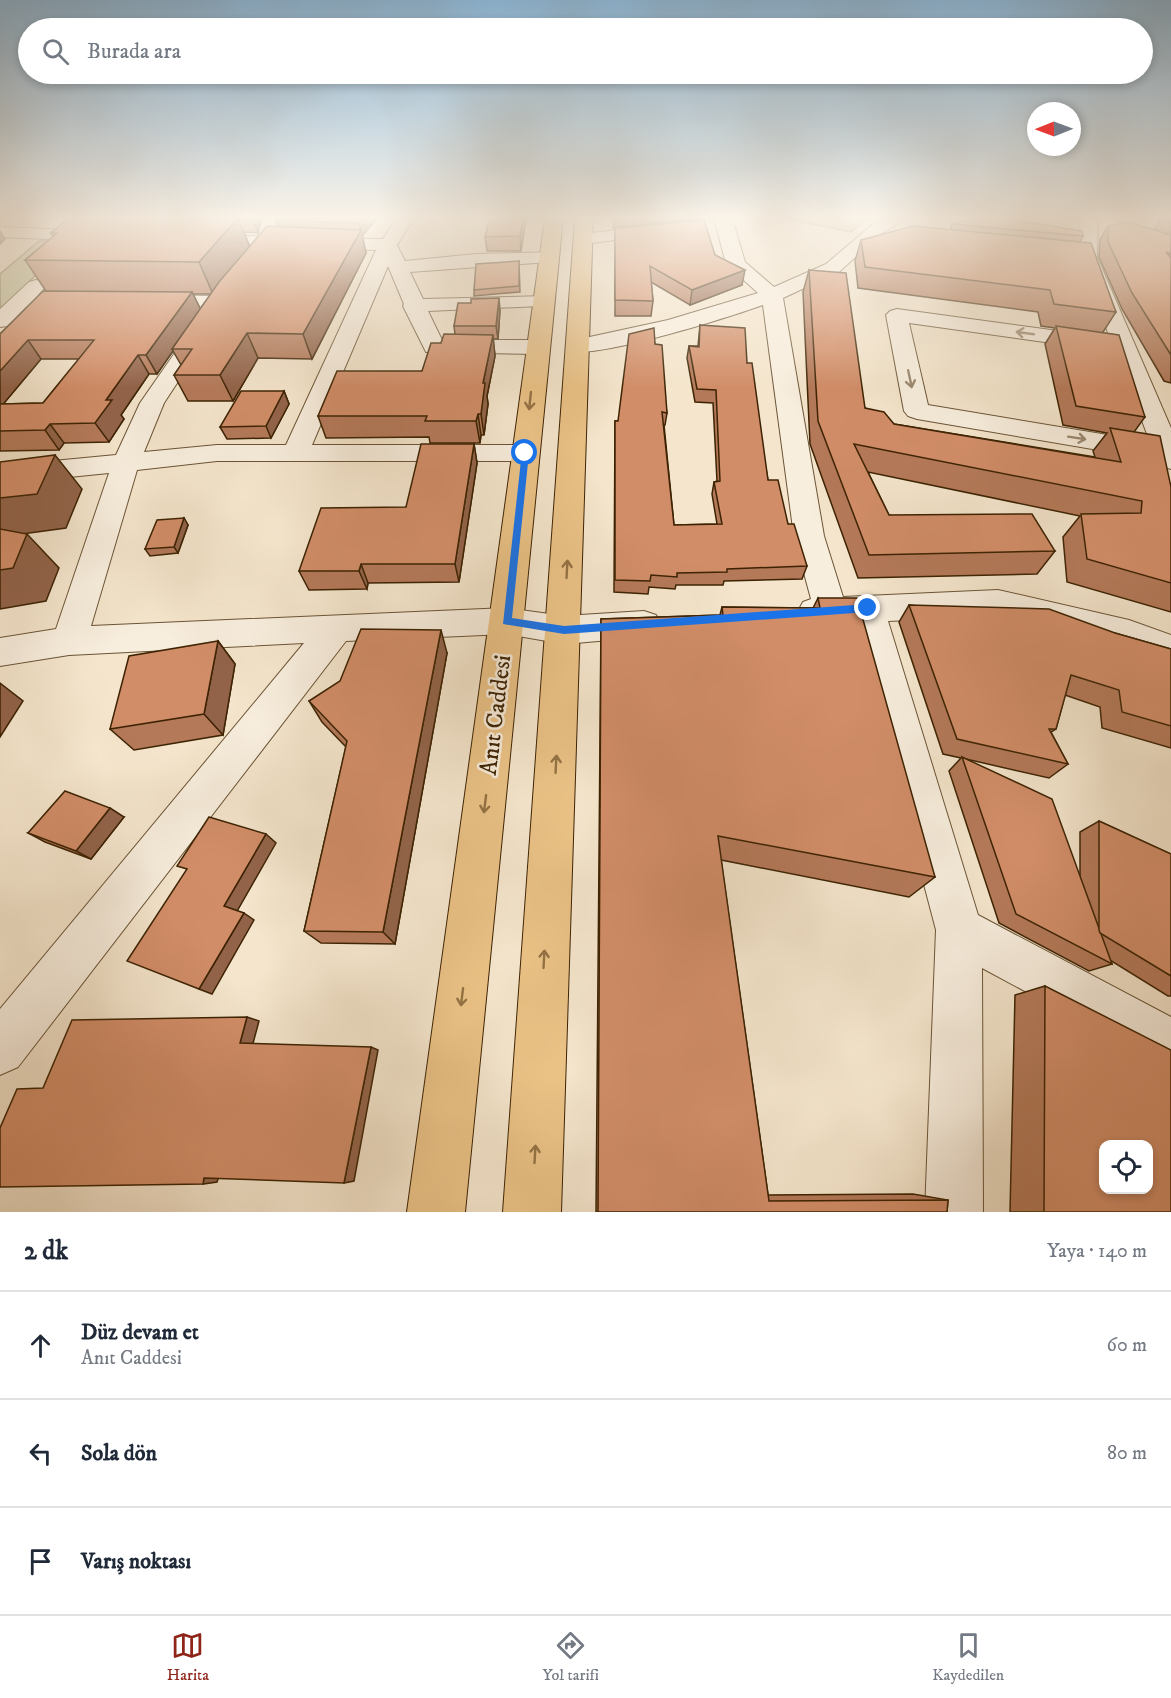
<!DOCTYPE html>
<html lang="tr">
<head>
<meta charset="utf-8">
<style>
  body { margin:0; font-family:"IM FELL DW Pica",serif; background:#f6f6f7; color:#1f2937 }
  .controls { position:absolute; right:18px; bottom:18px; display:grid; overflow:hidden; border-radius:12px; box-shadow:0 3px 9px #0003 }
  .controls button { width:54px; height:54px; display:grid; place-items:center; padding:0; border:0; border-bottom:2px solid #e0e1e3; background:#fff; color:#1f2937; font:30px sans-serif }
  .compass { position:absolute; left:1027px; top:102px; width:54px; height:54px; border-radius:50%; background:#fff; box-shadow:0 3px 9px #0003; rotate:269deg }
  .stop { position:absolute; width:18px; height:18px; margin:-14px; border:4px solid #1a73e8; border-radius:50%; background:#fff }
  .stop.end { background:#1a73e8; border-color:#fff; box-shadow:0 2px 6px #0008 }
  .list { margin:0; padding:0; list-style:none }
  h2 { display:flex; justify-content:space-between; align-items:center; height:78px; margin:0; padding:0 24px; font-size:26px }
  h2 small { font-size:20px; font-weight:400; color:#747a83 }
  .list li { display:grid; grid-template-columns:39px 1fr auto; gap:18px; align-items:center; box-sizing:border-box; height:108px; padding:0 24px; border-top:2px solid #e0e1e3 }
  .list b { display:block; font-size:22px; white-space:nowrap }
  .list p { margin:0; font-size:20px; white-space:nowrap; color:#747a83 }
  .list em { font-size:20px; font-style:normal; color:#747a83 }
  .icon { flex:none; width:33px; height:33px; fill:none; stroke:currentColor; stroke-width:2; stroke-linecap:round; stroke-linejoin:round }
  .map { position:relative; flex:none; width:1171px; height:1212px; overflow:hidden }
  .search { position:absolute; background:#fff; box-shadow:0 3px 9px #0003; left:18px; right:18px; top:18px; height:66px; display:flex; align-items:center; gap:15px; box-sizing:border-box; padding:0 21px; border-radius:33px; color:#747a83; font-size:22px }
  .sheet { height:402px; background:#fff }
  nav { display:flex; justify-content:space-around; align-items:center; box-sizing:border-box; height:84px; border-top:2px solid #e0e1e3; background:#fff; font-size:16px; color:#747a83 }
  nav a { display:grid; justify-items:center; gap:3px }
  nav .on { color:#8f2418 }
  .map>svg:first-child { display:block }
  .green { fill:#bec396; stroke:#7e734c; stroke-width:1.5 }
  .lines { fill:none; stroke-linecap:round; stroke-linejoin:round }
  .minor-casing { stroke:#6b5435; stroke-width:2 }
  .major-casing { stroke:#3d2303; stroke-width:2 }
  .minor { fill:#f8eede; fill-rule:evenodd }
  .major { fill:#eac286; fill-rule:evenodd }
  .wall { fill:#b47959; stroke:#3d2303; stroke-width:1.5; fill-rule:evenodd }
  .shaded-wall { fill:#926349; stroke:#3d2303; stroke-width:1.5 }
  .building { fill:#d18d68; stroke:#3d2303; stroke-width:1.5; fill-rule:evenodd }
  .oneway { stroke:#9a8870 }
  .oneway2 { stroke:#947244 }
  .route { fill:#1a73e8 }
  .labels { text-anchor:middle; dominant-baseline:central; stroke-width:5; stroke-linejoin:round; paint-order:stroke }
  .street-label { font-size:24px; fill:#3d2303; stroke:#f8eede }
</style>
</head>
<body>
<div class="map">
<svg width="1171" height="1212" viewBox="0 0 1171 1212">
  <rect width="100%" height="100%" fill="#f4e5cc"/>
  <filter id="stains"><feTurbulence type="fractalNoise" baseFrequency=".00333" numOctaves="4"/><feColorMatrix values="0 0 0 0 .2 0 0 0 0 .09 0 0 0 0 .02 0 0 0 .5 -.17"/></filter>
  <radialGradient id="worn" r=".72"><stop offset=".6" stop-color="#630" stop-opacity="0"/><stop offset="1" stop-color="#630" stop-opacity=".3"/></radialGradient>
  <g class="green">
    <path d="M783 218H877L866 221 851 232Z"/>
    <path d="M39 241H71L0 310V274Z"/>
  </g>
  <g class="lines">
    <g class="minor-casing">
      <g id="minor">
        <path d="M397 218H414L397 245 405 261 476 254 556 252 558 256 556 260 549 262 410 272 423 299 548 296 551 300 548 304 541 306 428 311 442 340H536L544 342 547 347 544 352 536 354 426 352 403 306 404 304 388 266 312 445H525L534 447 538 453 534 459 525 461H217L137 470 91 626 507 608 564 616 644 611 656 615 661 624 656 633 644 637 564 644 507 634 346 641 18 1067 0 1075V1009L304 643 69 655 0 666V638L56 629 109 473 0 484V466L116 455 140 403 206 308 146 305 143 301 146 297 153 295 220 296 227 298 230 302 164 403 144 452 217 445H286L376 250 203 245 194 240 203 235 383 239Z"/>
        <path d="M714 218H732L745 262 774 287 826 264 879 219 908 218 882 233 839 272 783 298 824 536 843 597 998 590 1129 620 1171 635V663L1126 647 998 616 888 621 978 915 1171 1017V1070L982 968 983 1212H925L936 930 855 622 815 624 803 620 798 611 803 602 811 599 794 536 763 305C729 317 601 358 571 351L568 346 571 341 668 320 758 293 726 264Z"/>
        <path d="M1080 218H1098L1097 257 1171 428V469L1161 466 1157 460 917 419 908 416 904 411 886 315 890 311 897 309 1110 338 1079 257ZM909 323 1116 352 1150 442 928 405Z"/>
        <path d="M659 225 665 226 668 230 665 234 583 244 574 239 583 234Z"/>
        <path d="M0 227 97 231 106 236 97 241 0 237Z"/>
        <path d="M36 280 43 282 46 286 38 295 84 297 87 301 84 305 77 307H26L8 326 0 327V309L29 282Z"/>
      </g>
    </g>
    <g class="major-casing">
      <g id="major">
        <path d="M545 218H563L465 1212H407Z"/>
        <path d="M575 218H593L561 1212H503Z"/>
      </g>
    </g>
    <use href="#minor" class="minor"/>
    <use href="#major" class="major"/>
  </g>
  <g class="wall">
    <path d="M69 218H261L258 233 244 232 250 247 278 227 276 221 377 218 362 236 366 253 312 359 258 358 233 401H188L174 375 181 365 173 351 157 374H149L121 415 124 419 109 442 64 443 59 450 0 451V334L46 291 25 260 53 237 51 233ZM193 294H211L200 309ZM41 359H79L43 403 3 404Z"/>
    <path d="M490 218H526L521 251H487L485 237Z"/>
    <path d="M1161 218H1171V383L1164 381 1122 309 1099 257 1100 240 1108 226 1154 230Z"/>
    <path d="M952 224 1083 236 1080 242 1116 312 1103 332 1145 417 1134 432 1171 487V612L1067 582 1063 537 1080 516 868 472 889 515 1055 551 1037 574 858 578 810 444 803 292 809 270 865 408 894 424 1095 457 1093 451 1107 433 1063 425 1045 344 1055 328 1041 326 1038 312 858 288 855 261 861 240 950 230Z"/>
    <path d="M615 228 715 255 742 285 690 305 651 282 653 301 651 316H615Z"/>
    <path d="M519 261 520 292 474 296V290Z"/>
    <path d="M471 303 500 310 498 339H493L495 356 487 396 488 404 484 435H481L480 443H430L429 437 326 438 318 416 422 371 441 343 455 334 454 326Z"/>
    <path d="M700 325 747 363 768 480 807 566 802 579 724 581 723 585H676L675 589 649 587 648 594 614 592 615 421H618L655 344 667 413 665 425H664L674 525 717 524 712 494 714 482 717 481 713 403 695 402 687 358 689 346H698Z"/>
    <path d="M284 391 289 404 271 438 227 439 220 427Z"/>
    <path d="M474 444 477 463 459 582 368 583 367 589 309 590 299 571 406 507Z"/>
    <path d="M184 518 188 525 178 553 150 556 145 549Z"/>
    <path d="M818 598 935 877 909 897 721 860 768 1195 913 1194 948 1200 947 1212H596L601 619 720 615 722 607 813 608Z"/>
    <path d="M909 605 1115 633 1171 649V748L1102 728 1100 707 1065 695 1056 729 1051 732 1068 764 1049 778 966 759 1080 876V832L1099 821 1171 854V996H1168L1110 960 1112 964 1089 971 999 923 949 771 961 758 943 754 899 622Z"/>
    <path d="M218 641 235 664 223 735 134 750 110 729Z"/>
    <path d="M447 653 395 944 321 943 304 931 346 747 322 722 309 701Z"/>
    <path d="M124 817 91 859 45 842 28 833Z"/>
    <path d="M1045 986 1171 1212H1010L1015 995Z"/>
  </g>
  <g class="shaded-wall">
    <path d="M238 218 250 248 213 294 199 262Z"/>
    <path d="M254 218H261L258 233 253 220Z"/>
    <path d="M363 218H377L362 236 359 223Z"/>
    <path d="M523 218H526L521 251 520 236Z"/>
    <path d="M614 218H709L613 228Z"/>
    <path d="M361 230 366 253 312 359 303 334Z"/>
    <path d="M0 231 5 239 0 244Z"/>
    <path d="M745 270 742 285 690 305 692 290Z"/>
    <path d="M192 292 201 310 172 349 173 351 157 374 146 355Z"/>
    <path d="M499 298 500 310 498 339 496 326Z"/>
    <path d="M247 333 258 358 233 401 220 375Z"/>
    <path d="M493 335 495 356 487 396 488 404 484 435 481 414 483 383Z"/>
    <path d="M28 340 41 359 0 408V371Z"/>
    <path d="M138 355 149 374 121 415 124 419 109 442 95 423 106 400Z"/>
    <path d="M284 391 289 404 271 438 266 426Z"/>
    <path d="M478 414 481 435 480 443 476 421Z"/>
    <path d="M50 424 64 443 59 450 45 430Z"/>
    <path d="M474 444 477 463 459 582 455 564Z"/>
    <path d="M55 455 82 489 66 528 0 537V498Z"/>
    <path d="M184 518 188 525 178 553 174 547Z"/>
    <path d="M27 534 59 568 46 601 0 609V570Z"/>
    <path d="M361 564 368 583 367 589 359 571Z"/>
    <path d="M441 630 447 653 395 944 383 932Z"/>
    <path d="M218 641 235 664 223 735 204 714Z"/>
    <path d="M0 683 23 701 0 737Z"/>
    <path d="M110 808 124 817 91 859 76 851Z"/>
    <path d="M266 834 276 843 236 913 224 906Z"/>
    <path d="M244 913 254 920 212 994 199 989Z"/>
    <path d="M247 1017 259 1021 252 1047 240 1043Z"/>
    <path d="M371 1047 378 1050 354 1181 344 1183Z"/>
    <path d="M219 1176 217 1182 203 1184 204 1178Z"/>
  </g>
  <g class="building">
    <path d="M69 218H238L199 262 25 260 57 233H51Z"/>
    <path d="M239 218H254L253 220 240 219Z"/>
    <path d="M277 218H363L359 223 276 221Z"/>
    <path d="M490 218H523L520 236 485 237Z"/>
    <path d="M975 218H1004L1082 231 1083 236 952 224Z"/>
    <path d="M704 220 715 255 745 270 692 290 650 266 653 301 615 300V228Z"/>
    <path d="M1129 222 1171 235V254L1166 252 1171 258V355L1132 293 1108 242V226Z"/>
    <path d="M267 226 361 230 303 334 247 333 220 375H174L192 349H172L219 282Z"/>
    <path d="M913 226 1091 243 1116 312 1054 304 1050 290 865 267 861 240Z"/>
    <path d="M519 261V286L474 290 476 264Z"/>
    <path d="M809 270 846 273 865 408 884 412 894 424 1121 462 1110 428 1160 436 1171 487V583L1087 559 1081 514 1141 513 1142 501 854 444 889 515 1032 514 1055 551 869 555 818 421Z"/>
    <path d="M43 291 192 292 146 355H138L106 400H112L95 423 50 424 45 430 0 431V404L43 403 94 340H28L0 371V334Z"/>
    <path d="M499 298 496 326H454L458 303H471V299Z"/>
    <path d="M700 325 745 328 747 363H752L768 480H778L788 524H794L807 566 727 569V572L677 573V577L651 575 650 581 615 580V421H618L629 334 654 328 655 344 662 345 667 413 662 412 674 525 722 524 714 482 720 481 716 390 697 389 689 346 699 347Z"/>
    <path d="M1056 326 1119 335 1145 417 1076 406Z"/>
    <path d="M444 334 493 335 483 383H485L481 414H478L476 421H425L427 416H318L337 371H422L431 343H441Z"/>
    <path d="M241 391H284L266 426 220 427Z"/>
    <path d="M421 444H474L455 564H361L359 571H299L321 508 406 507Z"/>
    <path d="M55 455 37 494 0 498V462Z"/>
    <path d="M184 518 174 547 145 549 157 520Z"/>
    <path d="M0 529 27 534 13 568 0 570Z"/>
    <path d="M818 598H857L935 877 718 836 769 1201 948 1200 947 1212H598L601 619 723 615 722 607 820 608Z"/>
    <path d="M909 605 1049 609 1115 633 1171 649V726L1122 712 1119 690 1071 675 1056 729H1049L1068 764 957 739Z"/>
    <path d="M361 629 441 630 383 932 304 931 347 741 309 701 340 681Z"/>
    <path d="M218 641 204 714 110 729 129 656Z"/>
    <path d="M962 757 1052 799 1112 964 1016 914Z"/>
    <path d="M65 791 110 808 76 851 28 833Z"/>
    <path d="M209 817 266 834 224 906 244 913 199 989 127 961 187 869 177 866Z"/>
    <path d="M1099 821 1171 854V976L1100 933 1099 930Z"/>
    <path d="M1045 986 1171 1050V1212H1044ZM1104 1144H1149V1190H1104Z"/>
    <path d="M247 1017 240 1043 371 1047 344 1183 204 1178 203 1184 0 1187V1128L17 1089 43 1088 72 1020Z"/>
  </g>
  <defs><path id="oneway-shaft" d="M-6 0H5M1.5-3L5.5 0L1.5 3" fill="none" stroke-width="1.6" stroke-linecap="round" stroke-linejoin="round" transform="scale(1.5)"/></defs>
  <g class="oneway">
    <use href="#oneway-shaft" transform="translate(1025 333) rotate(-172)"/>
    <use href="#oneway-shaft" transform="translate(910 379) rotate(78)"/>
    <use href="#oneway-shaft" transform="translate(1077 438) rotate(9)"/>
  </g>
  <g class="oneway2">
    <use href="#oneway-shaft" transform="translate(530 401) rotate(96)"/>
    <use href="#oneway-shaft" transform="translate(567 569) rotate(-87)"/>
    <use href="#oneway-shaft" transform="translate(556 764) rotate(-87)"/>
    <use href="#oneway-shaft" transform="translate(485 804) rotate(97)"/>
    <use href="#oneway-shaft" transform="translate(544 959) rotate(-87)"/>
    <use href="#oneway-shaft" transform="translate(462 997) rotate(97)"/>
    <use href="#oneway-shaft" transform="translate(535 1154) rotate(-87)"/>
  </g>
  <linearGradient id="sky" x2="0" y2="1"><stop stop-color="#8bb7d9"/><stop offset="0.56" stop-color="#faf3e8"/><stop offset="1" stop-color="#faf3e8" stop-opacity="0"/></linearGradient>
  <rect width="1171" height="388" fill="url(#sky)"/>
  <path class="route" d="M522 451 529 453 512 618 564 626 868 604 873 608 868 612 564 634 503 624Z"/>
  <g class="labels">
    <g class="street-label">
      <text transform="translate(496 715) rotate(-83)">Anıt Caddesi</text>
    </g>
  </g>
  <rect width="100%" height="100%" filter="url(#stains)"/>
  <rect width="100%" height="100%" fill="url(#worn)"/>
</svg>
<div class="controls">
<button><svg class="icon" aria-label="locate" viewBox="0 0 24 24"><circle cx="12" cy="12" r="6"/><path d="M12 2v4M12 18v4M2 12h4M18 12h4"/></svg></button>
</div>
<svg class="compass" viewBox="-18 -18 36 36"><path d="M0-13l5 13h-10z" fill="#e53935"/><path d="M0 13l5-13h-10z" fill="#747a83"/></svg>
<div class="stop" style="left:525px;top:453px"></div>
<div class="stop end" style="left:868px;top:608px"></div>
<div class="search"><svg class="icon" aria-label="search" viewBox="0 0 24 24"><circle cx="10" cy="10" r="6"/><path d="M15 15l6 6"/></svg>Burada ara</div>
</div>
<section class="sheet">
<h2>2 dk<small>Yaya · 140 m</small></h2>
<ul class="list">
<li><svg class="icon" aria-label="ahead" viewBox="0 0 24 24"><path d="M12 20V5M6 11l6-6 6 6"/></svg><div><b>Düz devam et</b><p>Anıt Caddesi</p></div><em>60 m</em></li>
<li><svg class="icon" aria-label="left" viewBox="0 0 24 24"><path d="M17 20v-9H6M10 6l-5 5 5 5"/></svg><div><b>Sola dön</b></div><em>80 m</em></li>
<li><svg class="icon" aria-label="arrive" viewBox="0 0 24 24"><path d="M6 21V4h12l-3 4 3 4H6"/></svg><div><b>Varış noktası</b></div></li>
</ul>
</section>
<nav>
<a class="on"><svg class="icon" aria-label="map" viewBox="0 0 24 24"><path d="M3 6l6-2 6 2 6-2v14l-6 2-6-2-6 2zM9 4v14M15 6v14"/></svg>Harita</a>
<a><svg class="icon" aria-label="directions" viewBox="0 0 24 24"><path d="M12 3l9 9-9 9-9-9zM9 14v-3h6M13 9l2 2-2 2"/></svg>Yol tarifi</a>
<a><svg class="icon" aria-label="saved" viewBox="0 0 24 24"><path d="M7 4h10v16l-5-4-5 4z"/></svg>Kaydedilen</a>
</nav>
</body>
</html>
